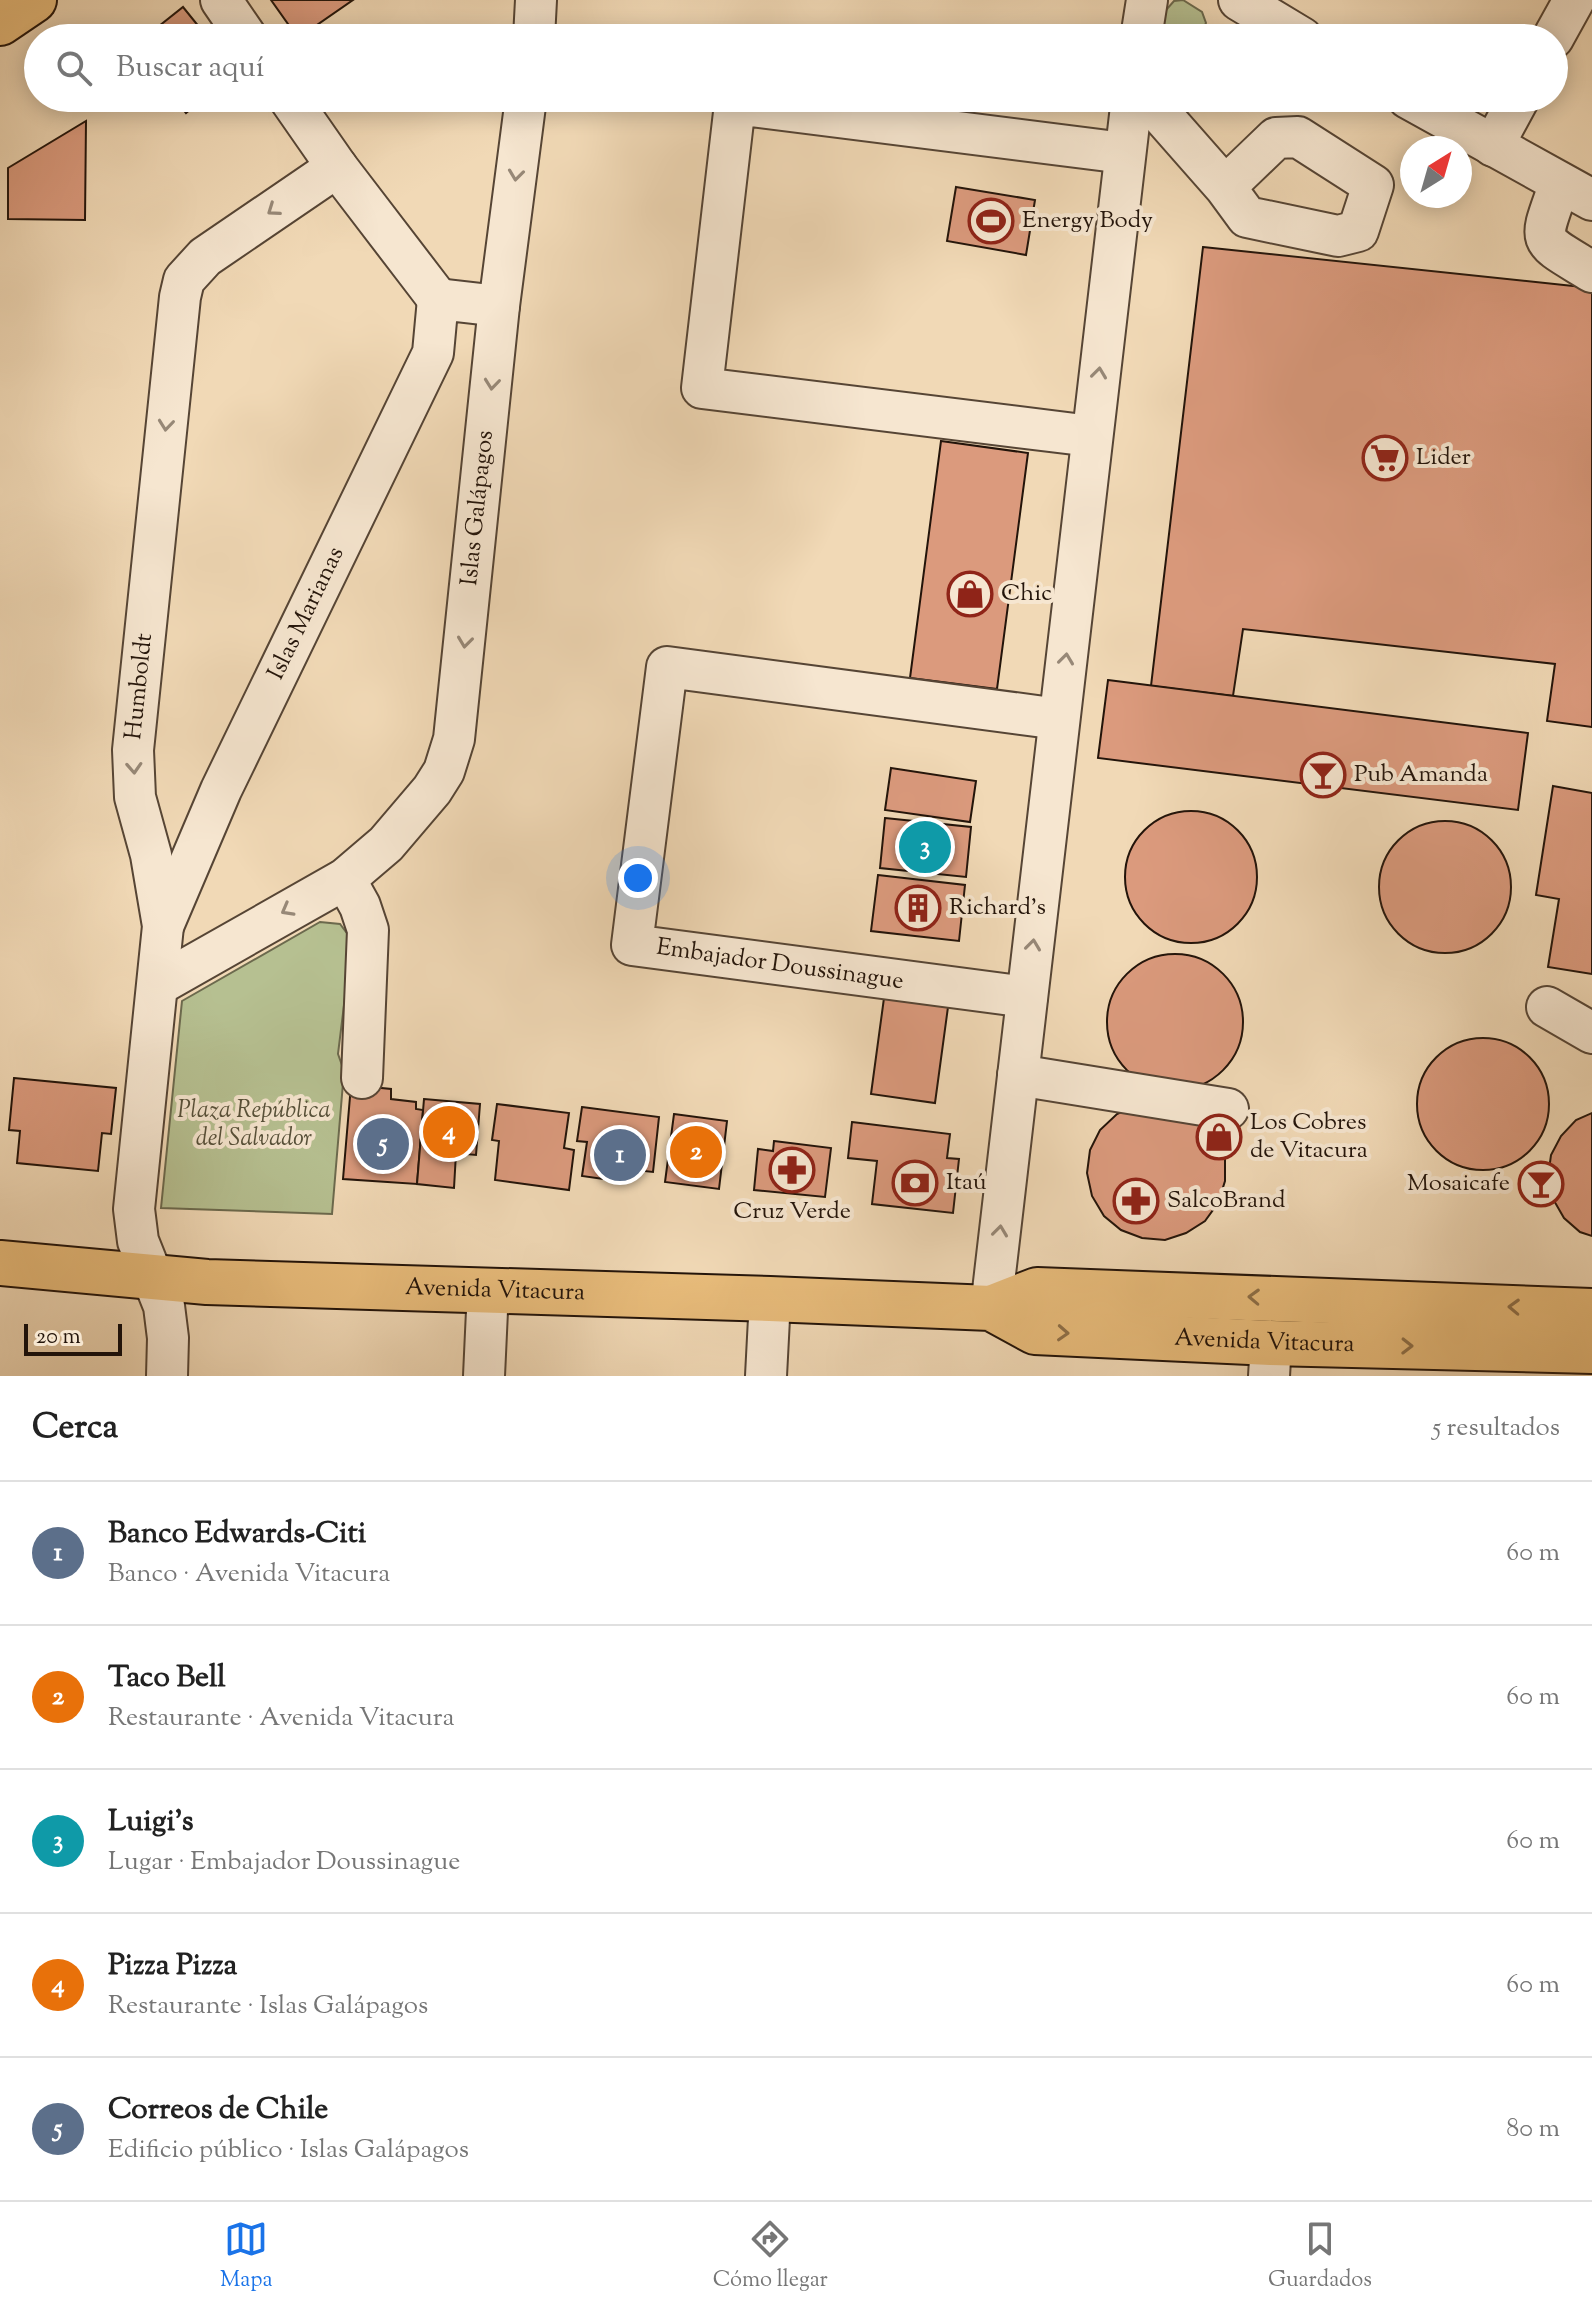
<!DOCTYPE html>
<html lang="es">
<head>
<meta charset="utf-8">
<style>
  body { margin:0; font-family:"Sorts Mill Goudy",serif; background:#f6f6f6; color:#222 }
  .compass { position:absolute; left:1400px; top:136px; width:72px; height:72px; border-radius:50%; background:#fff; box-shadow:0 4px 20px #0003; rotate:37deg }
  .scale { position:absolute; left:24px; bottom:20px; width:98px; box-sizing:border-box; padding-left:8px; border:4px solid #23140a; border-top:0; font-size:22px; line-height:28px; white-space:nowrap; color:#23140a; -webkit-text-stroke:6px #f6e6d0; paint-order:stroke }
  .you { position:absolute; left:638px; top:878px; width:28px; height:28px; margin:-20px; border:6px solid #fff; border-radius:50%; background:#1a73e8; box-shadow:0 0 0 12px #1a73e833 }
  .badge { display:grid; place-items:center; width:52px; height:52px; border-radius:50%; background:#1a73e8; color:#fff; font-size:26px; font-weight:700 }
  .pin { position:absolute; translate:-50% -50%; border:4px solid #fff; box-shadow:0 2px 8px #0006 }
  .list { margin:0; padding:0; list-style:none }
  h2 { display:flex; justify-content:space-between; align-items:center; height:104px; margin:0; padding:0 32px; font-size:34px }
  h2 small { font-size:26px; font-weight:400; color:#767676 }
  .list li { display:grid; grid-template-columns:52px 1fr auto; gap:24px; align-items:center; box-sizing:border-box; height:144px; padding:0 32px; border-top:2px solid #e0e0e0 }
  .list b { display:block; font-size:30px; white-space:nowrap }
  .list p { margin:0; font-size:26px; white-space:nowrap; color:#767676 }
  .list em { font-size:26px; font-style:normal; color:#767676 }
  .icon { flex:none; width:44px; height:44px; fill:none; stroke:currentColor; stroke-width:2; stroke-linecap:round; stroke-linejoin:round }
  .map { position:relative; flex:none; width:1592px; height:1376px; overflow:hidden }
  .search { position:absolute; background:#fff; box-shadow:0 4px 20px #0003; left:24px; right:24px; top:24px; height:88px; display:flex; align-items:center; gap:20px; box-sizing:border-box; padding:0 28px; border-radius:44px; color:#767676; font-size:30px }
  .sheet { height:824px; background:#fff }
  nav { display:flex; justify-content:space-around; align-items:center; box-sizing:border-box; height:112px; border-top:2px solid #e0e0e0; background:#fff; font-size:22px; color:#767676 }
  nav a { display:grid; justify-items:center; gap:4px }
  nav .on { color:#1a73e8 }
  .map>svg:first-child { display:block }
  .green { fill:#b6c091; stroke:#6c6a4e; stroke-width:2 }
  .building { fill:#db9a7d; stroke:#23140a; stroke-width:2 }
  .lines { fill:none; stroke-linecap:round; stroke-linejoin:round }
  .minor-casing { stroke:#564535; stroke-width:44 }
  .major-casing { stroke:#23140a; stroke-width:48 }
  .minor { stroke:#f6e6d0; stroke-width:40 }
  .major { stroke:#e8bc7b; stroke-width:44 }
  .oneway { stroke:#978877 }
  .oneway2 { stroke:#8f7048 }
  .labels { text-anchor:middle; dominant-baseline:central; stroke-width:8; stroke-linejoin:round; paint-order:stroke }
  .poi-label { font-size:24px; fill:#23140a; stroke:#f6e6d0; text-anchor:start }
  .street-label { font-size:24px; fill:#23140a; stroke:#f6e6d0 }
  .park-label { font-size:24px; font-style:italic; fill:#565039; stroke:#f6e6d0 }
</style>
</head>
<body>
<div class="map">
<svg width="1592" height="1376" viewBox="0 0 1592 1376">
  <rect width="100%" height="100%" fill="#f1d9b6"/>
  <filter id="stains"><feTurbulence type="fractalNoise" baseFrequency=".0025" numOctaves="4"/><feColorMatrix values="0 0 0 0 .2 0 0 0 0 .09 0 0 0 0 .02 0 0 0 .5 -.17"/></filter>
  <radialGradient id="worn" r=".72"><stop offset=".6" stop-color="#630" stop-opacity="0"/><stop offset="1" stop-color="#630" stop-opacity=".3"/></radialGradient>
  <g class="green">
    <path d="M1183 0 1202 12 1206 23 1199 38H1155L1166 10 1174 1Z"/>
    <path d="M320 922 340 924 352 940 338 1054 344 1071 332 1214 161 1208 182 1001Z"/>
  </g>
  <g class="building">
    <path d="M271 0H353L298 38Z"/>
    <path d="M183 7 208 38H144Z"/>
    <path d="M174 98H204L186 113Z"/>
    <path d="M86 121 85 220 8 219V168Z"/>
    <path d="M956 187 1035 200 1026 255 947 241Z"/>
    <path d="M1203 247 1592 288V727L1547 721 1555 664 1243 629 1233 696 1151 686Z"/>
    <path d="M941 441 1028 453 997 689 910 678Z"/>
    <path d="M1108 680 1528 733 1518 810 1098 758Z"/>
    <path d="M891 768 976 781 970 822 885 810Z"/>
    <path d="M1553 786 1592 793V974L1548 967 1559 899 1536 895Z"/>
    <circle cx="1191" cy="877" r="66"/>
    <path d="M885 818 971 827 966 877 880 868Z"/>
    <circle cx="1445" cy="887" r="66"/>
    <path d="M878 875 965 885 959 941 871 931Z"/>
    <circle cx="1175" cy="1022" r="68"/>
    <path d="M884 998 948 1007 935 1103 871 1094Z"/>
    <circle cx="1483" cy="1104" r="66"/>
    <path d="M14 1078 116 1088 111 1134 102 1133 98 1171 17 1163 20 1131 9 1130Z"/>
    <path d="M351 1085 391 1089V1099L416 1102V1109L423 1110 417 1184 343 1179Z"/>
    <path d="M424 1099 480 1104 476 1155 456 1153 454 1188 417 1184Z"/>
    <path d="M497 1104 569 1113 564 1148 574 1150 569 1190 495 1180 499 1141 492 1140Z"/>
    <path d="M1138 1104 1203 1120 1216 1138 1225 1159V1181L1218 1203 1205 1221 1186 1233 1165 1240 1142 1238 1121 1230 1104 1216 1092 1196 1087 1173 1090 1150 1100 1130 1117 1114Z"/>
    <path d="M582 1107 659 1117 653 1172 626 1169 625 1182 582 1176 587 1142 577 1141Z"/>
    <path d="M1592 1113V1236L1580 1232 1564 1218 1553 1199 1548 1177 1551 1155 1561 1136 1576 1120Z"/>
    <path d="M674 1114 727 1121 719 1189 665 1182Z"/>
    <path d="M852 1122 950 1134 947 1158 959 1159 953 1213 872 1204 877 1161 848 1158Z"/>
    <path d="M774 1141 831 1148 825 1197 754 1190 758 1149 773 1151Z"/>
  </g>
  <g class="lines">
    <g class="minor-casing">
      <g id="minor">
        <path d="M221 0 247 38"/>
        <path d="M1239 0 1302 38"/>
        <path d="M534 38 536 0"/>
        <path d="M1141 38 1147 0"/>
        <path d="M1553 38 1574 0"/>
        <path d="M289 98 337 167 438 299"/>
        <path d="M1408 98 1592 200"/>
        <path d="M1159 112 1225 187 1247 217 1338 236 1358 231 1373 185 1298 137 1276 138 1225 187"/>
        <path d="M1493 146 1519 98"/>
        <path d="M1560 183C1538 246 1535 237 1592 272"/>
        <path d="M1091 436 702 388 735 104 1124 153"/>
        <path d="M345 879 360 906 368 930 362 1078"/>
        <path id="s1" d="M163 926 221 790 433 353 438 299 499 306"/>
        <path id="s2" d="M158 985 345 879 386 844 432 790 444 771 454 739 499 306 526 98"/>
        <path d="M1027 997 632 945 667 667 1059 719"/>
        <path d="M1547 1007 1592 1033"/>
        <path d="M1018 1075 1228 1109"/>
        <path d="M991 1308 1132 98"/>
        <path id="s3" d="M167 1376 168 1338 164 1306 138 1241 134 1209 163 926 151 855 135 797 133 750 180 297 184 280 205 257 337 167"/>
        <path d="M484 1376 488 1289"/>
        <path d="M766 1376 770 1299"/>
        <path d="M1269 1376 1271 1343"/>
      </g>
    </g>
    <g class="major-casing">
      <g id="major">
        <path d="M0 23 34 0"/>
        <path id="s4" d="M0 1263 207 1282 770 1299 991 1308 1035 1332 1271 1343 1592 1351"/>
        <path d="M991 1308 1037 1290 1592 1311"/>
      </g>
    </g>
    <use href="#minor" class="minor"/>
    <use href="#major" class="major"/>
  </g>
  <defs><path id="oneway-chevron" d="M-2-3.5L2.5 0L-2 3.5" fill="none" stroke-width="1.6" stroke-linecap="round" stroke-linejoin="round" transform="scale(2)"/></defs>
  <g class="oneway">
    <use href="#oneway-chevron" transform="translate(516 175) rotate(97)"/>
    <use href="#oneway-chevron" transform="translate(273 210) rotate(145)"/>
    <use href="#oneway-chevron" transform="translate(1099 373) rotate(-83)"/>
    <use href="#oneway-chevron" transform="translate(492 384) rotate(96)"/>
    <use href="#oneway-chevron" transform="translate(166 425) rotate(96)"/>
    <use href="#oneway-chevron" transform="translate(465 642) rotate(97)"/>
    <use href="#oneway-chevron" transform="translate(1066 659) rotate(-83)"/>
    <use href="#oneway-chevron" transform="translate(134 768) rotate(87)"/>
    <use href="#oneway-chevron" transform="translate(287 910) rotate(151)"/>
    <use href="#oneway-chevron" transform="translate(1033 945) rotate(-83)"/>
    <use href="#oneway-chevron" transform="translate(1000 1231) rotate(-83)"/>
  </g>
  <g class="oneway2">
    <use href="#oneway-chevron" transform="translate(1254 1297) rotate(-178)"/>
    <use href="#oneway-chevron" transform="translate(1514 1307) rotate(-178)"/>
    <use href="#oneway-chevron" transform="translate(1063 1333) rotate(3)"/>
    <use href="#oneway-chevron" transform="translate(1407 1346) rotate(1)"/>
  </g>
  <defs>
    <g id="stadium-ring" transform="scale(2.3)"><circle r="9.5" fill="#f6e6d0" stroke="#8f2418" stroke-width="1.5"/><path d="M0-5a6.5 5 0 1 0 0 10a6.5 5 0 1 0 0-10ZM-3.5-1.8h7v3.6h-7Z" fill="#8f2418"/></g>
    <g id="supermarket-ring" transform="scale(2.3)"><circle r="9.5" fill="#f6e6d0" stroke="#8f2418" stroke-width="1.5"/><path d="M-6-5.5h2.5l.6 2H6L4.5 2H-2.5L-4.4-4H-6ZM-1.5 3.2a1.3 1.3 0 1 0 .1 0ZM3 3.2a1.3 1.3 0 1 0 .1 0Z" fill="#8f2418"/></g>
    <g id="shop-ring" transform="scale(2.3)"><circle r="9.5" fill="#f6e6d0" stroke="#8f2418" stroke-width="1.5"/><path d="M-5-2.5h2.3a2.7 3.5 0 0 1 5.4 0H5L5.5 6h-11ZM-1.5-2.5h3a1.5 2.3 0 0 0-3 0Z" fill="#8f2418"/></g>
    <g id="bar-ring" transform="scale(2.3)"><circle r="9.5" fill="#f6e6d0" stroke="#8f2418" stroke-width="1.5"/><path d="M-6-5H6L.8 .8V4.5H3.5V6h-7V4.5H-.8V.8Z" fill="#8f2418"/></g>
    <g id="building-ring" transform="scale(2.3)"><circle r="9.5" fill="#f6e6d0" stroke="#8f2418" stroke-width="1.5"/><path d="M-4-6H4V6H1V3H-1V6H-4ZM-2.5-4.3h1.7v1.8h-1.7ZM.8-4.3h1.7v1.8H.8ZM-2.5-1h1.7V.8h-1.7ZM.8-1h1.7V.8H.8Z" fill="#8f2418"/></g>
    <g id="pharmacy-ring" transform="scale(2.3)"><circle r="9.5" fill="#f6e6d0" stroke="#8f2418" stroke-width="1.5"/><path d="M-2-6h4v4h4v4h-4v4h-4v-4h-4v-4h4Z" fill="#8f2418"/></g>
    <g id="bank-ring" transform="scale(2.3)"><circle r="9.5" fill="#f6e6d0" stroke="#8f2418" stroke-width="1.5"/><path d="M-6-4H6V4H-6ZM0-2.3a2.3 2.3 0 1 0 0 4.6a2.3 2.3 0 1 0 0-4.6Z" fill="#8f2418"/></g>
  </defs>
  <g fill-rule="evenodd">
    <use href="#stadium-ring" x="991" y="221"/>
    <use href="#supermarket-ring" x="1385" y="458"/>
    <use href="#shop-ring" x="970" y="594"/>
    <use href="#bar-ring" x="1323" y="775"/>
    <use href="#building-ring" x="918" y="908"/>
    <use href="#shop-ring" x="1219" y="1137"/>
    <use href="#pharmacy-ring" x="792" y="1170"/>
    <use href="#bank-ring" x="915" y="1183"/>
    <use href="#bar-ring" x="1541" y="1184"/>
    <use href="#pharmacy-ring" x="1136" y="1201"/>
  </g>
  <g class="labels">
    <g class="poi-label">
      <text x="1022" y="221">Energy Body</text>
      <text x="1416" y="458">Lider</text>
      <text x="1001" y="594">Chic</text>
      <text x="1354" y="775">Pub Amanda</text>
      <text x="949" y="908">Richard's</text>
      <text x="1250" y="1123">Los Cobres<tspan x="1250" dy="28">de Vitacura</tspan></text>
      <text x="946" y="1183">Itaú</text>
      <text x="1510" y="1184" text-anchor="end">Mosaicafe</text>
      <text x="1167" y="1201">SalcoBrand</text>
      <text x="792" y="1212" text-anchor="middle">Cruz Verde</text>
    </g>
    <g class="street-label">
      <text stroke="none"><textPath href="#s2" startOffset="628">Islas Galápagos</textPath></text>
      <text stroke="none"><textPath href="#s1" startOffset="344">Islas Marianas</textPath></text>
      <text stroke="none"><textPath href="#s3" startOffset="700">Humboldt</textPath></text>
      <text transform="translate(780 965) rotate(8)">Embajador Doussinague</text>
      <text stroke="none"><textPath href="#s4" startOffset="496">Avenida Vitacura</textPath></text>
      <text stroke="none"><textPath href="#s4" startOffset="1272">Avenida Vitacura</textPath></text>
    </g>
    <g class="park-label">
      <text x="254" y="1111">Plaza República<tspan x="254" dy="28">del Salvador</tspan></text>
    </g>
  </g>
  <rect width="100%" height="100%" filter="url(#stains)"/>
  <rect width="100%" height="100%" fill="url(#worn)"/>
</svg>
<svg class="compass" viewBox="-18 -18 36 36"><path d="M0-13l5 13h-10z" fill="#e53935"/><path d="M0 13l5-13h-10z" fill="#767676"/></svg>
<div class="scale">20 m</div>
<div class="you"></div>
<div class="pin badge" style="left:620px;top:1155px;background:#5c6f8a">1</div>
<div class="pin badge" style="left:696px;top:1152px;background:#e8710a">2</div>
<div class="pin badge" style="left:925px;top:847px;background:#0f9aa8">3</div>
<div class="pin badge" style="left:449px;top:1132px;background:#e8710a">4</div>
<div class="pin badge" style="left:383px;top:1144px;background:#5c6f8a">5</div>
<div class="search"><svg class="icon" aria-label="search" viewBox="0 0 24 24"><circle cx="10" cy="10" r="6"/><path d="M15 15l6 6"/></svg>Buscar aquí</div>
</div>
<section class="sheet">
<h2>Cerca<small>5 resultados</small></h2>
<ul class="list">
<li><span class="badge" style="background:#5c6f8a">1</span><div><b>Banco Edwards-Citi</b><p>Banco · Avenida Vitacura</p></div><em>60 m</em></li>
<li><span class="badge" style="background:#e8710a">2</span><div><b>Taco Bell</b><p>Restaurante · Avenida Vitacura</p></div><em>60 m</em></li>
<li><span class="badge" style="background:#0f9aa8">3</span><div><b>Luigi's</b><p>Lugar · Embajador Doussinague</p></div><em>60 m</em></li>
<li><span class="badge" style="background:#e8710a">4</span><div><b>Pizza Pizza</b><p>Restaurante · Islas Galápagos</p></div><em>60 m</em></li>
<li><span class="badge" style="background:#5c6f8a">5</span><div><b>Correos de Chile</b><p>Edificio público · Islas Galápagos</p></div><em>80 m</em></li>
</ul>
</section>
<nav>
<a class="on"><svg class="icon" aria-label="map" viewBox="0 0 24 24"><path d="M3 6l6-2 6 2 6-2v14l-6 2-6-2-6 2zM9 4v14M15 6v14"/></svg>Mapa</a>
<a><svg class="icon" aria-label="directions" viewBox="0 0 24 24"><path d="M12 3l9 9-9 9-9-9zM9 14v-3h6M13 9l2 2-2 2"/></svg>Cómo llegar</a>
<a><svg class="icon" aria-label="saved" viewBox="0 0 24 24"><path d="M7 4h10v16l-5-4-5 4z"/></svg>Guardados</a>
</nav>
</body>
</html>
